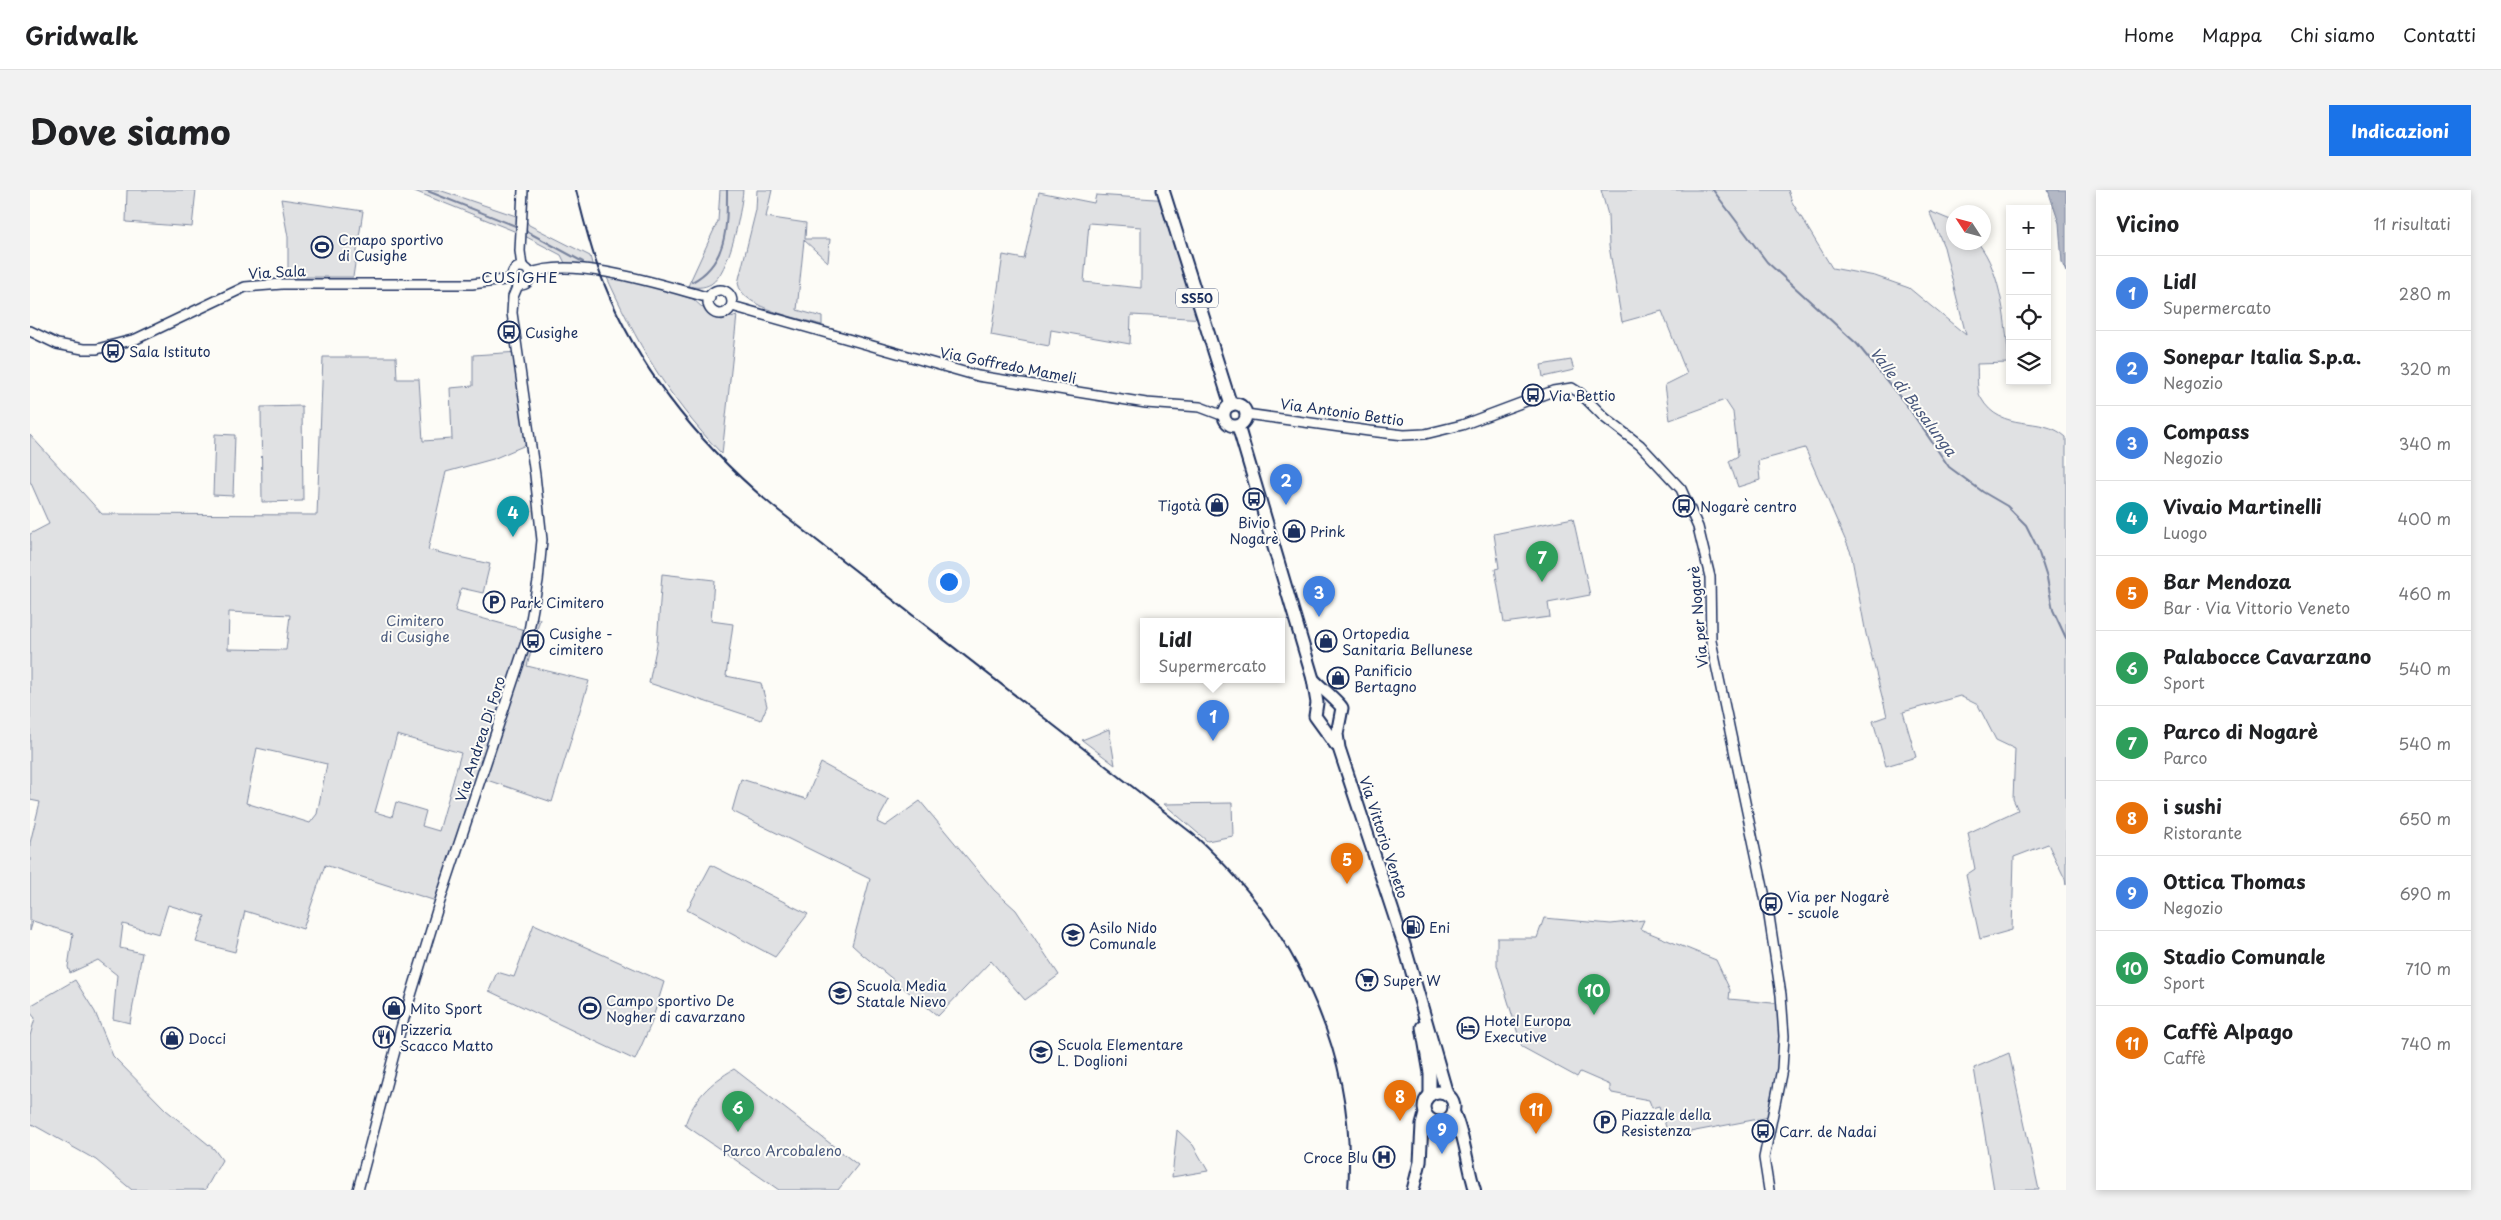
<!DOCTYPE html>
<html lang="it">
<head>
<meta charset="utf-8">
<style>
  body { margin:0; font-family:"Playpen Sans",sans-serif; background:#f2f2f2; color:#202124 }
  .controls { position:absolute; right:15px; top:15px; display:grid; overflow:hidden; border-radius:0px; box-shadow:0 2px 8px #0003 }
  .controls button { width:45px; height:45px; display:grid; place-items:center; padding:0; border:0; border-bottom:1px solid #e0e0e0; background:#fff; color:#202124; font:25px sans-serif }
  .compass { position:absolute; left:1916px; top:15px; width:45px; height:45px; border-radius:50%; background:#fff; box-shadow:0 2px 8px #0003; rotate:306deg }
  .you { position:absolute; left:918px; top:391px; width:18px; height:18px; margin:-12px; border:4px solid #fff; border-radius:50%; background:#1a73e8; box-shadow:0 0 0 8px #1a73e833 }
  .badge { display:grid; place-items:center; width:32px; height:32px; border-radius:50%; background:#1a73e8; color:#fff; font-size:16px; font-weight:700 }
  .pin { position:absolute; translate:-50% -41px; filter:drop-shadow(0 1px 2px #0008) }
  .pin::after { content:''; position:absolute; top:26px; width:18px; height:15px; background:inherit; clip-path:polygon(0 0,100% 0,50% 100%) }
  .popup { position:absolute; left:1110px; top:428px; width:145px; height:65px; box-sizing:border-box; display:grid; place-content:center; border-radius:0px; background:#fff; filter:drop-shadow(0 1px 4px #0005); font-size:16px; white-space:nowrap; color:#757577 }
  .popup b { font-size:19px; color:#202124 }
  .popup::after { content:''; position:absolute; left:50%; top:100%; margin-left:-10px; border:10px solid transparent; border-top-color:#fff }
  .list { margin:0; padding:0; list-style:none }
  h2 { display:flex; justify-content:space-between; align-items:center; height:65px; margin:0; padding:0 20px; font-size:21px }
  h2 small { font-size:16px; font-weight:400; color:#757577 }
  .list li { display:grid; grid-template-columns:32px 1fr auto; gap:15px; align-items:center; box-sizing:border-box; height:75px; padding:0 20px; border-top:1px solid #e0e0e0 }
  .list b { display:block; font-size:19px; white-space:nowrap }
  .list p { margin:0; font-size:16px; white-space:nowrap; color:#757577 }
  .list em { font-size:16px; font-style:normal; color:#757577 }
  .icon { flex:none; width:28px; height:28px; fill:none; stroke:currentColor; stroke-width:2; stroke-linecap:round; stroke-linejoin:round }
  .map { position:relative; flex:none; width:2036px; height:1000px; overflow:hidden; border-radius:0px }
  header { display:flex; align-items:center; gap:30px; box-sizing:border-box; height:70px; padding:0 25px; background:#fff; border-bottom:1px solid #e0e0e0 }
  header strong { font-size:24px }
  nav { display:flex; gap:28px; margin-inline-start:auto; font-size:18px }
  .intro { display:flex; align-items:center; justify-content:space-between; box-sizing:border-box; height:120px; padding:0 30px }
  h1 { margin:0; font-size:35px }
  .button { padding:12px 22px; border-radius:0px; background:#1a73e8; color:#fff; font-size:18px; font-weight:700 }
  main { display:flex; gap:30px; padding:0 30px }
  aside { flex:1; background:#fff; border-radius:0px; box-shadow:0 2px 8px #0003 }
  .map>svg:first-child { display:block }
  .green { fill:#e0e1e3; stroke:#7e88a0; fill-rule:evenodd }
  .water { fill:#b3b8c5; stroke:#76819c }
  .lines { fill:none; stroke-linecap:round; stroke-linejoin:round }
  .stream { stroke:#76819c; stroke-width:2 }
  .tertiary-casing { stroke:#1b2f5e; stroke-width:12 }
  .secondary-casing { stroke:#1b2f5e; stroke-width:14 }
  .primary-casing { stroke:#1b2f5e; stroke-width:15 }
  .tertiary { stroke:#fdfcf7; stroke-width:9 }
  .secondary { stroke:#fdfcf7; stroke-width:10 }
  .primary { stroke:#fdfcf7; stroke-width:11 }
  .rail { stroke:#1b2f5e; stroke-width:2 }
  .labels { text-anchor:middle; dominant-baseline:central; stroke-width:4; stroke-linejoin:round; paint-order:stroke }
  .shield { fill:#fdfcf7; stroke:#5f6c8c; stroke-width:1 }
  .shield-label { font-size:12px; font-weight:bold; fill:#1b2f5e }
  .poi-label { font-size:14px; fill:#1b2f5e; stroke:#fdfcf7; text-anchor:start }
  .street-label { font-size:14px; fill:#1b2f5e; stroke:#fdfcf7 }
  .park-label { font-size:14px; fill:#4c5c7f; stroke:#fdfcf7 }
  .neighbourhood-label { font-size:15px; letter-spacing:1px; fill:#1b2f5e; stroke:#fdfcf7 }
  .water-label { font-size:15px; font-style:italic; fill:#49587d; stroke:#fdfcf7 }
</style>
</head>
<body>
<header>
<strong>Gridwalk</strong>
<nav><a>Home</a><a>Mappa</a><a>Chi siamo</a><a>Contatti</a></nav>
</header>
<div class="intro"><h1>Dove siamo</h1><a class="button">Indicazioni</a></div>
<main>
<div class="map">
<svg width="2036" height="1000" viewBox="0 0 2036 1000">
  <rect width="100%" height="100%" fill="#fdfcf7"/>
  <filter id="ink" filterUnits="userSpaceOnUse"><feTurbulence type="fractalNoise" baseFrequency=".02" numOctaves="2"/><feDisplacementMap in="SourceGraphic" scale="10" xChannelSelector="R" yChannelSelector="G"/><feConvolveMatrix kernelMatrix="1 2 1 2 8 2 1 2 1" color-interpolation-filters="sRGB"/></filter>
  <g filter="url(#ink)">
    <g class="green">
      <path d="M97 0H166L162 37 96 32Z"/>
      <path d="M382 0H409L495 29 499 35 560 66 565 85 539 81 531 65 489 43Z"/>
      <path d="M690 0H713C711 22 700 82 681 94 674 98 666 98 658 96L688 31Z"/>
      <path d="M727 0H742L736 27 776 33 775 49H800L798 72 774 50 767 120 792 127V135C770 128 712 119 708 93L726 20Z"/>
      <path d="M1571 0H1758L1762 12 1802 78 1845 86 1879 98 1936 145 1914 57 1899 21 1923 31 1924 52 1948 53C1972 82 1976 137 1979 173L1947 174C1948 183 1946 201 1951 208 1971 244 2011 224 2036 247V695L2035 689 2018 654 1984 667 1982 740 1950 749 1936 685 1945 679 1938 643 1988 620 1983 609 1985 559 1966 550 1948 515 1930 506 1873 522 1886 567 1856 576 1843 531 1857 526 1836 444 1821 363 1775 258 1728 271 1730 290 1708 297 1699 271 1708 266 1703 222 1695 210 1640 230 1635 195 1657 184 1632 121 1592 132 1579 56 1578 25Z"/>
      <path d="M1009 2 1064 13 1066 5 1140 10 1177 129 1101 125 1100 154 1021 140 1019 156 961 145 973 65 994 69ZM1059 33 1111 37V98L1054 92Z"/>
      <path d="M251 9 333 21 323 87H262L258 80V47Z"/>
      <path d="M574 81 663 109 683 127 692 130 707 125 692 264C636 206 607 153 574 81Z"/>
      <path d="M489 162 498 254 463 269 416 282 398 360 460 374 453 403 431 398 425 421 495 440 498 426 510 429 497 476 559 491 522 612 448 587 412 713 295 675 273 739 215 721 205 762 166 752 175 726 138 715 129 744 93 734 90 758 112 763 100 833 83 829 87 785 68 770 40 783 38 777 43 744 3 731 0 741V653L10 612 0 610V344L19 334 0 291V245L72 324 287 325 293 167H366L367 189H389L393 251 422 249 420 198 443 196V165ZM199 422 260 425 256 460 198 459ZM367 545 431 563 409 641 392 636 396 621 366 612 362 627 345 622ZM227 558 297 574 287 624 280 633 216 613Z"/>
      <path d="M1541 170 1544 180 1513 187 1511 175Z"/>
      <path d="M272 216 273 311 232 312 231 217Z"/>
      <path d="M185 244 205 245 203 306 183 305Z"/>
      <path d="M1543 328 1560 405 1518 413 1520 427 1474 433 1465 379 1469 378 1464 344Z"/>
      <path d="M632 384 684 390 681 431 703 434 696 486 731 493 737 516 731 530 619 493 627 454Z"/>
      <path d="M1079 539 1085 575 1052 550Z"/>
      <path d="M791 573 859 610 847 632 855 636 890 611 964 700 986 720 1029 785 995 810 961 771 908 826 833 765 822 755 840 689 702 621 711 589 776 609Z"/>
      <path d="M1202 613 1203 646 1177 651 1134 614Z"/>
      <path d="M681 675 778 724 745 767 657 720Z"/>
      <path d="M1514 728 1581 734 1614 730 1610 739 1686 770 1700 800 1699 809 1753 814 1752 857 1739 927 1639 946 1629 916 1622 918 1619 910 1582 903 1580 900V895L1550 882 1547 887 1492 857 1467 775V748H1507Z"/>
      <path d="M504 734 634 792 621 834 605 870 459 801 467 782 484 787Z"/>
      <path d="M45 790 65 822 83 866 136 920 184 959 192 970 175 1000H102L66 970 0 933V846L5 828 0 822V816Z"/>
      <path d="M1979 863 2009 1000H1964L1944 878Z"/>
      <path d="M704 879 828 975 808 1000H749L655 935C664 908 680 893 704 879Z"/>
      <path d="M1147 940 1163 955 1178 981 1142 987Z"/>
    </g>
    <path class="water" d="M2018 0H2036V82L2032 73 2029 33Z"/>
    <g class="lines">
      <g class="stream">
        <path d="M395 0 488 37"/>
        <path d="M1683 0 1737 72 1827 154 1878 217 1919 277 1953 302 1977 316 1996 335 2007 357 2017 388 2023 420 2036 448"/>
        <path d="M494 40 553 72"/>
        <path d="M662 92C698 73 697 35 697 0"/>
      </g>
      <g class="tertiary-casing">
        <g id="tertiary">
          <circle cx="491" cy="86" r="9"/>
          <path d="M492 77 490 61 493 0"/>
          <path d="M500 84C542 65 635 96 680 108"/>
          <circle cx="690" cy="112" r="12"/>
          <path d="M702 116 948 186 1116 213 1170 217 1194 226"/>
          <path d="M0 141 27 154 53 159H67L106 149 215 97 252 94H442L482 89"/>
          <path d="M1216 224 1339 241 1374 245 1395 244 1432 235 1523 201 1542 198 1550 203 1575 228 1610 255 1651 299 1668 337 1680 387 1681 451 1739 726 1751 805 1754 846 1752 879 1734 968 1739 1000"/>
          <path d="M328 1000 371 838 408 717 498 446 508 391 512 350 505 285 482 123 483 107 488 95"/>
        </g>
      </g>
      <g class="secondary-casing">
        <g id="secondary">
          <path d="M1424 922C1435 946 1437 975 1445 1000"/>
          <path d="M1416 931 1427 938 1429 943"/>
        </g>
      </g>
      <g class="primary-casing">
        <g id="primary">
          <path d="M1133 0 1201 215"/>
          <circle cx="1205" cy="225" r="11"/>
          <path d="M1208 236 1283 489 1287 513 1285 526 1306 555"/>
          <path d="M1283 489C1290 497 1309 512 1312 518L1307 544 1309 558 1375 758 1417 904"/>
          <path d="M1392 837 1400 883V905"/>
          <circle cx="1409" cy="917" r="15"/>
          <path d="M1383 1000 1390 972 1392 935 1395 924"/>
        </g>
      </g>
      <use href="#tertiary" class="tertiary"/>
      <use href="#secondary" class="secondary"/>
      <use href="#primary" class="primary"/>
      <path class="rail" d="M546 0C554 31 561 62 573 91 609 181 671 256 744 317L1163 644C1263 734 1328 862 1318 1000"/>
    </g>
  </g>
  <defs>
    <g id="stadium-ring" transform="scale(1.125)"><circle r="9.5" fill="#fdfcf7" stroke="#1b2f5e" stroke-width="1.5"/><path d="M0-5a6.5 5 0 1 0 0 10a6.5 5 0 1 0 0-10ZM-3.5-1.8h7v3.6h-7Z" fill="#1b2f5e"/></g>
    <g id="bus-ring" transform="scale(1.125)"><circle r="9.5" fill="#fdfcf7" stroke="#1b2f5e" stroke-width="1.5"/><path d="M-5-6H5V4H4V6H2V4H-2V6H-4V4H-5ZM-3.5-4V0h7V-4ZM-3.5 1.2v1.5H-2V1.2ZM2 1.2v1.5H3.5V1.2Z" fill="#1b2f5e"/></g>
    <g id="shop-ring" transform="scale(1.125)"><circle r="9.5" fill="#fdfcf7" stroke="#1b2f5e" stroke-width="1.5"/><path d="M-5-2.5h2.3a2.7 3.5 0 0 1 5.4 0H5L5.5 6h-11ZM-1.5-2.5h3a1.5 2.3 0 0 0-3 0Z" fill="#1b2f5e"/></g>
    <g id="parking-ring" transform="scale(1.125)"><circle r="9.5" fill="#fdfcf7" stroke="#1b2f5e" stroke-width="1.5"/><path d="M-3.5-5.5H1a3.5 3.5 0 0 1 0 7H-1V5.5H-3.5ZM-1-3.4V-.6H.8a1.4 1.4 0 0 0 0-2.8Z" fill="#1b2f5e"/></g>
    <g id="fuel-ring" transform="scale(1.125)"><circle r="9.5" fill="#fdfcf7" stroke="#1b2f5e" stroke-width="1.5"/><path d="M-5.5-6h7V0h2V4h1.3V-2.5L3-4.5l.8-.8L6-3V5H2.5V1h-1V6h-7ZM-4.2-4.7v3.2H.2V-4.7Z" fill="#1b2f5e"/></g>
    <g id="school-ring" transform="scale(1.125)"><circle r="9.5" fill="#fdfcf7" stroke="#1b2f5e" stroke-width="1.5"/><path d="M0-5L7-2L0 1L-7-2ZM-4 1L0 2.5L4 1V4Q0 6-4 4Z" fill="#1b2f5e"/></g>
    <g id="supermarket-ring" transform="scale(1.125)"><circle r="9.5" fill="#fdfcf7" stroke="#1b2f5e" stroke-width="1.5"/><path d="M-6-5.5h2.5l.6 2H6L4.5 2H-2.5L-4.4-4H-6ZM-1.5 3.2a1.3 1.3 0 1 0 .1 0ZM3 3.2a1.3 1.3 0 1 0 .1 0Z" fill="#1b2f5e"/></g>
    <g id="hotel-ring" transform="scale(1.125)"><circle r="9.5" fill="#fdfcf7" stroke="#1b2f5e" stroke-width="1.5"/><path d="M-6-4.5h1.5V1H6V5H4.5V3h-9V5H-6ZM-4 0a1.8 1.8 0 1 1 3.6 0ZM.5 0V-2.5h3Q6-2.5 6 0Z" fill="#1b2f5e"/></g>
    <g id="restaurant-ring" transform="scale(1.125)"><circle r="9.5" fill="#fdfcf7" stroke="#1b2f5e" stroke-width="1.5"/><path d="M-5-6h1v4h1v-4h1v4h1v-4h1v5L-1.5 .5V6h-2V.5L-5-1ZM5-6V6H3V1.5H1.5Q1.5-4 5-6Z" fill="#1b2f5e"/></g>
    <g id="hospital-ring" transform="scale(1.125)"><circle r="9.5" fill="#fdfcf7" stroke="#1b2f5e" stroke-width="1.5"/><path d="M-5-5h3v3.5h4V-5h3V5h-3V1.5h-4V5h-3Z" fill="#1b2f5e"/></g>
  </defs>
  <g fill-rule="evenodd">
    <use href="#stadium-ring" x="292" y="57"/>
    <use href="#bus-ring" x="479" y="142"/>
    <use href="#bus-ring" x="83" y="161"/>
    <use href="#bus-ring" x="1503" y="205"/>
    <use href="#bus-ring" x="1224" y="309"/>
    <use href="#shop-ring" x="1187" y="315"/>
    <use href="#bus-ring" x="1654" y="316"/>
    <use href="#shop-ring" x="1264" y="341"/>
    <use href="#parking-ring" x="464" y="412"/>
    <use href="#bus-ring" x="503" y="451"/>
    <use href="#shop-ring" x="1296" y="451"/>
    <use href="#shop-ring" x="1308" y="488"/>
    <use href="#bus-ring" x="1741" y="714"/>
    <use href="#fuel-ring" x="1383" y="737"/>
    <use href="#school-ring" x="1043" y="745"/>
    <use href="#supermarket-ring" x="1337" y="790"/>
    <use href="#school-ring" x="810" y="803"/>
    <use href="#shop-ring" x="364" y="818"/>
    <use href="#stadium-ring" x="560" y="818"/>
    <use href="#hotel-ring" x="1438" y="838"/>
    <use href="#restaurant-ring" x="354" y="847"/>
    <use href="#shop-ring" x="142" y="848"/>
    <use href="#school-ring" x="1011" y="862"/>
    <use href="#parking-ring" x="1575" y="932"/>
    <use href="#bus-ring" x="1733" y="941"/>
    <use href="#hospital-ring" x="1354" y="967"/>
  </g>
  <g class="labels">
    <rect class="shield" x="1146" y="98.5" width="42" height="19" rx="4"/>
    <g class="shield-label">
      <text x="1167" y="108">SS50</text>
    </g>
    <g class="poi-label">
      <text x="308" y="49">Cmapo sportivo<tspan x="308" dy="16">di Cusighe</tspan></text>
      <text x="495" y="142">Cusighe</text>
      <text x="99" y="161">Sala Istituto</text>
      <text x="1519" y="205">Via Bettio</text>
      <text x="1171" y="315" text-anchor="end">Tigotà</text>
      <text x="1670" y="316">Nogarè centro</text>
      <text x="1224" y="332" text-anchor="middle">Bivio<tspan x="1224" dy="16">Nogarè</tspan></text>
      <text x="1280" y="341">Prink</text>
      <text x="480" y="412">Park Cimitero</text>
      <text x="519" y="443">Cusighe -<tspan x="519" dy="16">cimitero</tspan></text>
      <text x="1312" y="443">Ortopedia<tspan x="1312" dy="16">Sanitaria Bellunese</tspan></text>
      <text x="1324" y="480">Panificio<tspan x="1324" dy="16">Bertagno</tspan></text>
      <text x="1757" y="706">Via per Nogarè<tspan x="1757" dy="16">- scuole</tspan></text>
      <text x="1059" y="737">Asilo Nido<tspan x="1059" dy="16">Comunale</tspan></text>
      <text x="1399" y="737">Eni</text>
      <text x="1353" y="790">Super W</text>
      <text x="826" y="795">Scuola Media<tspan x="826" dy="16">Statale Nievo</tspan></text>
      <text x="576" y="810">Campo sportivo De<tspan x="576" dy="16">Nogher di cavarzano</tspan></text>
      <text x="380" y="818">Mito Sport</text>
      <text x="1454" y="830">Hotel Europa<tspan x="1454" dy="16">Executive</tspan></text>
      <text x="370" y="839">Pizzeria<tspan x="370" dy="16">Scacco Matto</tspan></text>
      <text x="158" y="848">Docci</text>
      <text x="1027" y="854">Scuola Elementare<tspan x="1027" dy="16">L. Doglioni</tspan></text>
      <text x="1591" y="924">Piazzale della<tspan x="1591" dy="16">Resistenza</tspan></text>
      <text x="1749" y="941">Carr. de Nadai</text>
      <text x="1338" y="967" text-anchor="end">Croce Blu</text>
    </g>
    <g class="street-label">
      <text transform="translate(247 82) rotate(-3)">Via Sala</text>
      <text transform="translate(978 175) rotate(11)">Via Goffredo Mameli</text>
      <text transform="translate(1312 222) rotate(8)">Via Antonio Bettio</text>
      <text transform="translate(1668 427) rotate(-95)">Via per Nogarè</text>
      <text transform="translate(450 549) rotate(-72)">Via Andrea Di Foro</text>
      <text transform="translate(1354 647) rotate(72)">Via Vittorio Veneto</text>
    </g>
    <g class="park-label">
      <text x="385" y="430">Cimitero<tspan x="385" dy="16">di Cusighe</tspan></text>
      <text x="752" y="960">Parco Arcobaleno</text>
    </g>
    <g class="neighbourhood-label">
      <text x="490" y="86">CUSIGHE</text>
    </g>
    <g class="water-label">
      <text transform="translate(1884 211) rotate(53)">Valle di Busalunga</text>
    </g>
  </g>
</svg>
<div class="controls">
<button>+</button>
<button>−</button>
<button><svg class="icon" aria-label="locate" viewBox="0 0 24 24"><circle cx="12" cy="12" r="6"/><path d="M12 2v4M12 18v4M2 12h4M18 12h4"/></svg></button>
<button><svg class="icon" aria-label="layers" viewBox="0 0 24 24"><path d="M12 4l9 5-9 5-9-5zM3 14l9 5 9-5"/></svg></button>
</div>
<svg class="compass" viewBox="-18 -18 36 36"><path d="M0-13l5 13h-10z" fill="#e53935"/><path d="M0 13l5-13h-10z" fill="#757577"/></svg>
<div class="you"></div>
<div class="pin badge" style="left:1183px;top:551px;background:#3f7fe0">1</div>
<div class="popup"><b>Lidl</b>Supermercato</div>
<div class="pin badge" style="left:1256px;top:315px;background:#3f7fe0">2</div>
<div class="pin badge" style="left:1289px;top:427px;background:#3f7fe0">3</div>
<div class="pin badge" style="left:483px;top:347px;background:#0f9aa8">4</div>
<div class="pin badge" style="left:1317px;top:694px;background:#e8710a">5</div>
<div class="pin badge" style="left:708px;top:942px;background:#2e9e5b">6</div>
<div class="pin badge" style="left:1512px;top:392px;background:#2e9e5b">7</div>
<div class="pin badge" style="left:1370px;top:931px;background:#e8710a">8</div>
<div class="pin badge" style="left:1412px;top:964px;background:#3f7fe0">9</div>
<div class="pin badge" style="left:1564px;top:825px;background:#2e9e5b">10</div>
<div class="pin badge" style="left:1506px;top:944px;background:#e8710a">11</div>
</div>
<aside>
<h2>Vicino<small>11 risultati</small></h2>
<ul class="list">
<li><span class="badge" style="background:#3f7fe0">1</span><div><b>Lidl</b><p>Supermercato</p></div><em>280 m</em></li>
<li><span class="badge" style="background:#3f7fe0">2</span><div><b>Sonepar Italia S.p.a.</b><p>Negozio</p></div><em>320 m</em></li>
<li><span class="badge" style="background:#3f7fe0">3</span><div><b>Compass</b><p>Negozio</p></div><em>340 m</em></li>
<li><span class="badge" style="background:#0f9aa8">4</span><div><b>Vivaio Martinelli</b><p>Luogo</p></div><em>400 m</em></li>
<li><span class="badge" style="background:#e8710a">5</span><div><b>Bar Mendoza</b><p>Bar · Via Vittorio Veneto</p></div><em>460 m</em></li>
<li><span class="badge" style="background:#2e9e5b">6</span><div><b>Palabocce Cavarzano</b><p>Sport</p></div><em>540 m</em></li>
<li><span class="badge" style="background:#2e9e5b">7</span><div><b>Parco di Nogarè</b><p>Parco</p></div><em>540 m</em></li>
<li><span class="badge" style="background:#e8710a">8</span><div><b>i sushi</b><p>Ristorante</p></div><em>650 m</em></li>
<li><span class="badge" style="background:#3f7fe0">9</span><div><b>Ottica Thomas</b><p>Negozio</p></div><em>690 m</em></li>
<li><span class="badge" style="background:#2e9e5b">10</span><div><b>Stadio Comunale</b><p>Sport</p></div><em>710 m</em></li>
<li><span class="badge" style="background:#e8710a">11</span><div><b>Caffè Alpago</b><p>Caffè</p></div><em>740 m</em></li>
</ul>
</aside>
</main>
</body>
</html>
